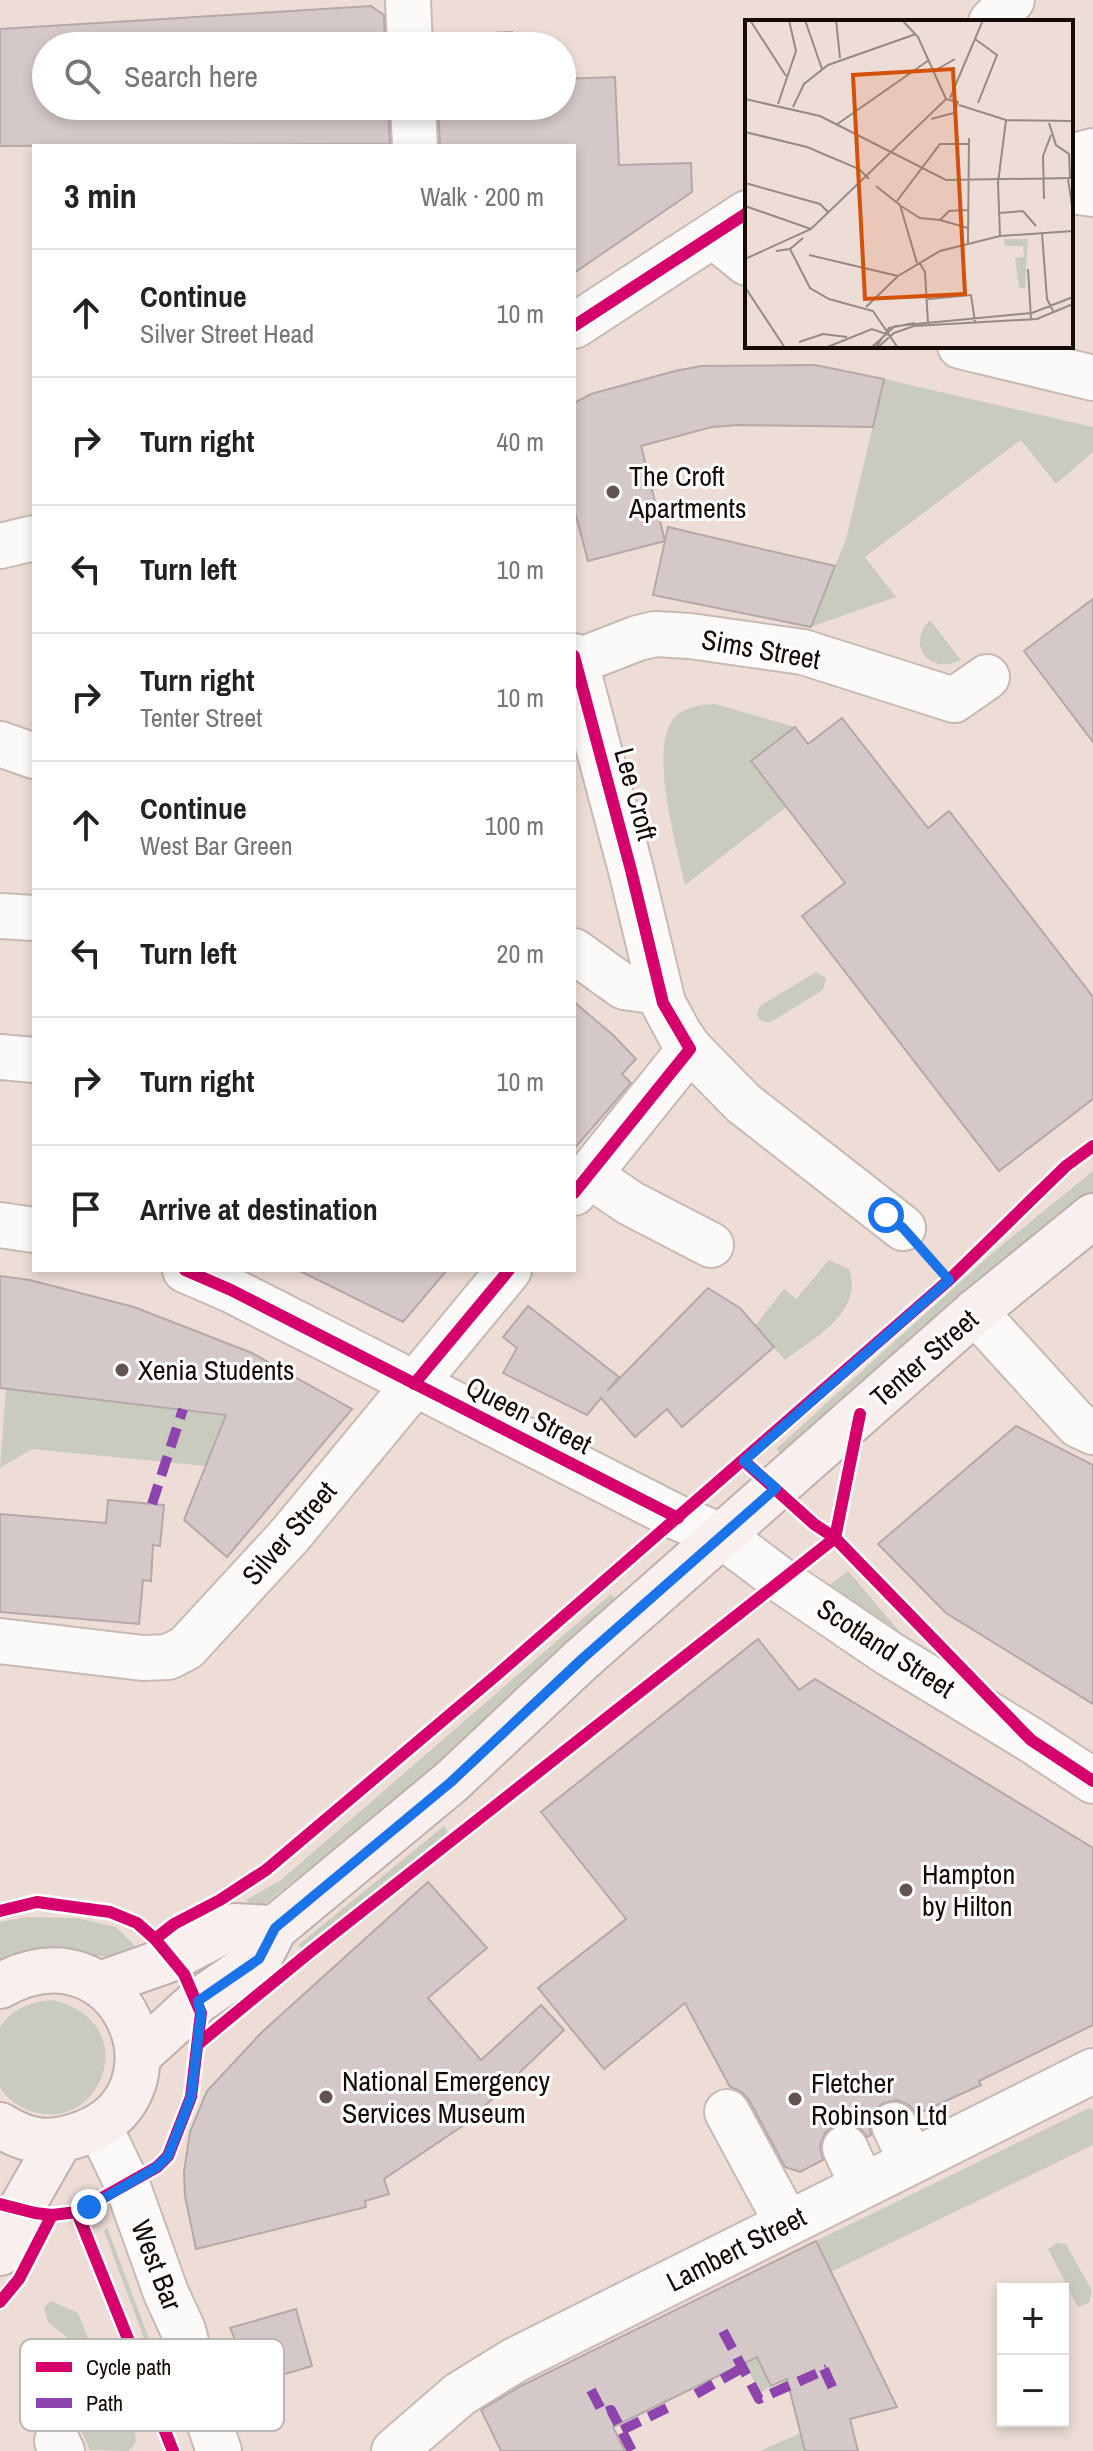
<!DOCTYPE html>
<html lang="en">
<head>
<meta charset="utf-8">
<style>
  body { margin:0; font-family:"Archivo Narrow",sans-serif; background:#f2f2f2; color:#222 }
  .controls { position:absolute; right:24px; bottom:24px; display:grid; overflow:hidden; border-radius:0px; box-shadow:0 4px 12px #0003 }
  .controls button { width:72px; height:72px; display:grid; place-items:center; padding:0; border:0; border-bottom:2px solid #e0e0e0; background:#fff; color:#222; font:40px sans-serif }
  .stop { position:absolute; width:24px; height:24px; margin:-18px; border:6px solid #1a73e8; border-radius:50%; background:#fff }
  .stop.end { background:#1a73e8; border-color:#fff; box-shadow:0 2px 8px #0008 }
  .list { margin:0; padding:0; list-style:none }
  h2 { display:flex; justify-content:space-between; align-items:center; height:104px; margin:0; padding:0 32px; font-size:34px }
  h2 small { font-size:26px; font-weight:400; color:#767676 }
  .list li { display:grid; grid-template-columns:52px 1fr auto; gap:24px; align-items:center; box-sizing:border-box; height:128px; padding:0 32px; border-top:2px solid #e0e0e0 }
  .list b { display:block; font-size:30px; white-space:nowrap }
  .list p { margin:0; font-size:26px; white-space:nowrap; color:#767676 }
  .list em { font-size:26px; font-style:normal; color:#767676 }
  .icon { flex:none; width:44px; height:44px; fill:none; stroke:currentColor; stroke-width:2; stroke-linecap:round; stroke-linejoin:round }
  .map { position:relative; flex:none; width:1093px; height:2451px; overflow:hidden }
  .search { position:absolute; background:#fff; box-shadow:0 4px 12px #0003; left:32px; top:32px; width:544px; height:88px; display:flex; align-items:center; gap:20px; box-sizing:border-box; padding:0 28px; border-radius:44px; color:#767676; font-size:30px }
  .panel { position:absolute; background:#fff; box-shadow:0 4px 12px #0003; left:32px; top:144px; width:544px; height:1128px; border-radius:0px }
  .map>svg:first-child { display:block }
  .green { fill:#c9cbbe }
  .building { fill:#d5c8c8; stroke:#b5a8a8; stroke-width:2 }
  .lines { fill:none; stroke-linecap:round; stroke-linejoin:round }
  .minor-casing { stroke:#c7bab5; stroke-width:48 }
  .major-casing { stroke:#c0afac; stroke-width:48 }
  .minor { stroke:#fcfaf9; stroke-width:44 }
  .major { stroke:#f7f0ef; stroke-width:44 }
  .quiet { stroke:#8e44ad; stroke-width:10; stroke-dasharray:20 10; stroke-linecap:butt }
  .cycleway-casing { stroke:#fff; stroke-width:17 }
  .cycleway { stroke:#d6006c; stroke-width:12 }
  .route { stroke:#1a73e8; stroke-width:10 }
  .poi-dot { fill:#615450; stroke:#fff; stroke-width:3 }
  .labels { text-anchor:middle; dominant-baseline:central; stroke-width:6; stroke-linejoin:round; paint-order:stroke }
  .poi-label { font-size:28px; fill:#150b07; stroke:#fff; text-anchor:start }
  .street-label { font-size:28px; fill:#150b07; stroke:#fff }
  .inset-road { fill:none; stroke:#978984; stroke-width:2 }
  .view { fill:#d3510c; fill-opacity:0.15; stroke:#d3510c; stroke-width:4 }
  .inset-edge { fill:none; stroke:#150b07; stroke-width:4 }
  .key { fill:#fff; stroke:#b9b6b5; stroke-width:2 }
  .key-label { font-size:22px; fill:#150b07 }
</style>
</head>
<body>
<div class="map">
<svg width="1093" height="2451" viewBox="0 0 1093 2451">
  <rect width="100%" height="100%" fill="#eeddd7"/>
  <g class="green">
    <path d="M884 379 1093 427V452L1056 484 1021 440 865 557 896 597 811 627 846 539Z"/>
    <path d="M930 620 961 660C930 676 905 645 930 620Z"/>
    <path d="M715 704 795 727 751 761 786 807 685 885C677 848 648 749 674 718 685 706 700 705 715 704Z"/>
    <path d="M816 972 826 978 823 990 769 1023 760 1020 757 1015 760 1006Z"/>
    <path d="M1093 1171V1199L788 1459 776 1449 991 1254Z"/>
    <path d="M829 1260 849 1269C865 1311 813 1339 785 1360L755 1326 784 1289 796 1299Z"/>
    <path d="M6 1388 226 1415 206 1466 32 1449 0 1468Z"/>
    <path d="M848 1571 905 1638 822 1591Z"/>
    <path d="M611 1594 622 1608 515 1705 256 1911 246 1900 281 1880Z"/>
    <path d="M444 1826 455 1844 309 1958 298 1945Z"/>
    <path d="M27 1917 76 1918 116 1927 137 1948 111 1957 54 1952 11 1957 0 1961V1922Z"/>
    <path d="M52 2000C148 2022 99 2139 28 2110 16 2105 6 2098 0 2087V2027C13 2008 30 2002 52 2000Z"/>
    <path d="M1089 2108 1093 2110V2145L831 2272 816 2241Z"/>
    <path d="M107 2227 182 2426 178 2429 104 2231Z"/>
    <path d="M1057 2243 1066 2244 1092 2291 1089 2303 1078 2307 1048 2249Z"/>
    <path d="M51 2301 78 2313 97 2361 48 2322 44 2307Z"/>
    <path d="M740 2322 771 2386 760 2393 727 2328Z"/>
    <path d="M92 2386C106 2399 155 2434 128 2451L90 2450 71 2408Z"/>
    <path d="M801 2433 805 2451H762V2450Z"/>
  </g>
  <g class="building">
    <path d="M371 6 384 15 385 46H46V106H388L390 144 0 146V29Z"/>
    <path d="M512 32V46H435V36Z"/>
    <path d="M615 77 619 165 691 163 692 192 574 273V146H440L438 106H562V79Z"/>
    <path d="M815 365 884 379 873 427 738 425 712 427 641 446 665 541 588 561 574 508V403L591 394 675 371 701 366Z"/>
    <path d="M668 527 835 566 811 627 653 595Z"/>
    <path d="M1093 599V742L1024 651Z"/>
    <path d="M842 718 928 828 949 811 1093 997V1099L999 1171 802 916 845 883 751 761 795 727 808 744Z"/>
    <path d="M574 1002 613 1035 636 1059 622 1074 631 1083 574 1149Z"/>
    <path d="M298 1270H447L403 1322Z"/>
    <path d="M0 1276 30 1280 134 1307 252 1353 352 1409 227 1557 184 1520 226 1415 0 1388Z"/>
    <path d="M708 1288 740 1308 774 1347 682 1427 667 1409 635 1437 601 1398 587 1415 503 1373 517 1348 503 1337 528 1306 619 1377 607 1391Z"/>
    <path d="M1016 1426 1093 1465V1704L946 1613 878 1544Z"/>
    <path d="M108 1500 164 1505 160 1546 153 1545 151 1581 143 1580 139 1624 0 1612V1514L106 1523Z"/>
    <path d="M758 1639 799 1690 815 1679 1093 1848V2025L979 2081 981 2085 917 2114 909 2105 897 2100 883 2103 873 2111 869 2124 871 2135 867 2137 860 2128 848 2123 834 2126 825 2133 820 2145 823 2160 800 2172 785 2167 749 2100 741 2091 730 2087 685 2003 604 2069 538 1988 626 1919 541 1812Z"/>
    <path d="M428 1882 487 1948 428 1998 481 2060 541 2005 564 2030 467 2123 384 2179 389 2194 365 2201 366 2207 196 2249 185 2196 184 2172 190 2132 207 2091 262 2032Z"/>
    <path d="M816 2241 897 2407 850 2419 858 2451H805L787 2379 771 2386 757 2357 613 2427 625 2451H501L481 2410 521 2386Z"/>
    <path d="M296 2309 312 2366 254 2383 230 2328Z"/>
  </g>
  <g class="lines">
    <g class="minor-casing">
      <g id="minor">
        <path d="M408 0 410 46"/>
        <path d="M991 22 1012 0"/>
        <path d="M413 106 415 146"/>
        <path d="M1071 157 1093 151"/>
        <path d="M1071 191 1093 194"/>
        <path d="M715 237 747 263"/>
        <path d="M574 326 747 213"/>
        <path d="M960 346 1093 378"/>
        <path d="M0 546 34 538"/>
        <path d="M574 656 631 870 663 1003 679 1033 690 1049 743 1103 903 1228"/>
        <path d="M576 662 638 638 655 634 690 636 803 652 954 700 987 677"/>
        <path d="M0 744 34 756"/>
        <path d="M0 916 34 918"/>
        <path d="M574 951 624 987 660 992"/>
        <path d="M0 1057 34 1060"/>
        <path d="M589 1175 630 1203 711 1245"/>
        <path d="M574 1193 690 1049"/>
        <path d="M0 1225 34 1230"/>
        <path d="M185 1270 231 1290 678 1518 722 1536 782 1581 888 1653 1031 1740 1093 1781"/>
        <path d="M975 1312 1078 1425 1093 1432"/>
        <path d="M0 1641 143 1658 168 1657 186 1648 290 1535 509 1270"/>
        <path d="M727 2112 787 2223"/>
        <path d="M894 2125 911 2161"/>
        <path d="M100 2128 127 2184 166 2293 183 2330 200 2396 219 2451"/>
        <path d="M845 2148 862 2184"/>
        <path d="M57 2441 62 2451"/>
        <path d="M394 2451 460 2394 515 2360 1093 2071"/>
      </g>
    </g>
    <g class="major-casing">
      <g id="major">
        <path d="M100 1984 171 1959 233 1926 275 1928"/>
        <path d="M0 1986C122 1918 194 2094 81 2134 50 2145 28 2143 0 2125"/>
        <path d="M138 2056 198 2001 259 1959 275 1928 451 1782 582 1659 975 1312 1093 1216"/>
        <path d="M0 2253 20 2210 59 2142"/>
      </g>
    </g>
    <use href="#minor" class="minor"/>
    <use href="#major" class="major"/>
    <g class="quiet">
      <path d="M152 1504 183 1409"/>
      <path d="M723 2331 759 2399 827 2369"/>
      <path d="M824 2369 834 2391"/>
      <path d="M591 2390 603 2413 611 2410 632 2451"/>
      <path d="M696 2394 742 2368"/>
      <path d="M622 2430 669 2407"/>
    </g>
    <g class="cycleway-casing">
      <g id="cycleway">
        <path d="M574 326 747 213"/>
        <path d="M574 656 631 870 663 1003 690 1049 574 1193"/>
        <path d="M185 1270 231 1290 678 1518"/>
        <path d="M414 1384 509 1270"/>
        <path d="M744 1461 814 1524 835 1538 1031 1740 1093 1781"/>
        <path d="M0 1911 37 1902 110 1912 137 1923 155 1939 184 1974 201 2013 191 2097 168 2156 157 2167 77 2212 52 2215 35 2213 0 2204"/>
        <path d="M155 1939 174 1924 220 1900 266 1870 499 1673 949 1280 1066 1166 1093 1146"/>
        <path d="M198 2044 310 1952 835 1538 860 1414"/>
        <path d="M77 2212 173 2451"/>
        <path d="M0 2302 19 2279 52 2215"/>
      </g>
    </g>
    <use href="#cycleway" class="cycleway"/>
  </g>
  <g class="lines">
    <path class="route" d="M89 2207 157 2167 168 2156 191 2097 201 2013 198 2001 259 1959 275 1928 451 1782 582 1659 776 1488 744 1461 949 1280 903 1228 886 1215"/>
  </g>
  <g class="poi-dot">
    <circle cx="613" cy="492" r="8"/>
    <circle cx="122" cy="1370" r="8"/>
    <circle cx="906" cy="1890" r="8"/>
    <circle cx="326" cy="2097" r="8"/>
    <circle cx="795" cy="2099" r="8"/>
  </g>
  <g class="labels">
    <g class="poi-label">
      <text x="629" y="476">The Croft<tspan x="629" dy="32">Apartments</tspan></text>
      <text x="138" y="1370">Xenia Students</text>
      <text x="922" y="1874">Hampton<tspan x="922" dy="32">by Hilton</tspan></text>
      <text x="342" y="2081">National Emergency<tspan x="342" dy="32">Services Museum</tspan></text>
      <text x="811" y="2083">Fletcher<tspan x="811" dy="32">Robinson Ltd</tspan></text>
    </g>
    <g class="street-label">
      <text transform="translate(761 649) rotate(10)">Sims Street</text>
      <text transform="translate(636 794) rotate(75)">Lee Croft</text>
      <text transform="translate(924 1358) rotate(-41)">Tenter Street</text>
      <text transform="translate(529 1415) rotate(27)">Queen Street</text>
      <text transform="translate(289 1533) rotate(-49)">Silver Street</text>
      <text transform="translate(886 1648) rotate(33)">Scotland Street</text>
      <text transform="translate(736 2249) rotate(-27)">Lambert Street</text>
      <text transform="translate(157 2265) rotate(69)">West Bar</text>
    </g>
  </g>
  <g transform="translate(745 20)">
    <rect width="328" height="328" fill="#eeddd7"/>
    <path d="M259 219H283L280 268H274L270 238 279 237 278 226H260Z" fill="#c9cbbe"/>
    <path class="inset-road" d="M5 0 41 56M60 0 77 49M91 0 95 38M157 0 173 17 201 79M230 19 252 35 233 83M189 51 210 39M205 78 238 0M0 79 75 96 201 160 328 158M33 84 51 31 44 0M214 85 261 100 328 101M48 87 59 64 83 45 171 14M304 103 311 125 324 134 325 158M91 105 184 40M0 112 62 127 114 149 124 159M323 159 328 192M0 163 75 184 84 193M131 166 155 185 172 243M299 179 298 136 306 115M152 181 195 124H224M0 186 66 209M156 186 175 198 195 200M254 193 278 191 291 206M223 208 195 200 204 191 223 190M297 213 302 279 309 293M255 216 253 163 261 100M223 223 224 118M45 229 65 268 84 279 128 291 153 328M31 231 45 229 58 218M64 235 153 256M0 239 66 209 201 79 213 82 209 93 186 99M174 242 180 252 183 304M283 249 286 299M0 267 40 328M183 279 226 275 230 302M121 287 153 256 195 231 255 216 328 211M54 322 78 314 102 317M131 327 144 308 170 303M80 328 127 309 144 315M126 328 150 306 287 293 328 277M132 328 149 313 169 306 292 299 328 284"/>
    <path class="view" d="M208 49 220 274 120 279 108 55Z"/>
    <rect width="328" height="328" class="inset-edge"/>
  </g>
  <rect x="20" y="2339" width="264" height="92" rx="12" class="key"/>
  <rect x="36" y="2362" width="36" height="10" fill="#d6006c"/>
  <rect x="36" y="2398" width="36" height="10" fill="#8e44ad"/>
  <g class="key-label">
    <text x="86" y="2375">Cycle path</text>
    <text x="86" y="2411">Path</text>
  </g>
</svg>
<div class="controls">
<button>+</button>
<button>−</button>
</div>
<div class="stop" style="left:886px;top:1215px"></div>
<div class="stop end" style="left:89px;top:2207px"></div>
<div class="search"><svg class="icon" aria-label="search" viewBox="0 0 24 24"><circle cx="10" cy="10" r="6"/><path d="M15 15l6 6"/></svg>Search here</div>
<section class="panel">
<h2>3 min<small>Walk · 200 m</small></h2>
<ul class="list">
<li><svg class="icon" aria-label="ahead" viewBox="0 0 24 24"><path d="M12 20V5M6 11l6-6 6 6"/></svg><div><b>Continue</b><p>Silver Street Head</p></div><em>10 m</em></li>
<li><svg class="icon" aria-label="right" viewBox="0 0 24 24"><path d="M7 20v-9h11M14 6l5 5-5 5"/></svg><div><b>Turn right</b></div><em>40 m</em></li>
<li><svg class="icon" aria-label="left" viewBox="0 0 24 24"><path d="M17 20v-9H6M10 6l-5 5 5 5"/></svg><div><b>Turn left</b></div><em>10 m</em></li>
<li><svg class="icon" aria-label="right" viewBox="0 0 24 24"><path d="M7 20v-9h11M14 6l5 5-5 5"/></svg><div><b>Turn right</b><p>Tenter Street</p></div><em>10 m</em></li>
<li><svg class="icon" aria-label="ahead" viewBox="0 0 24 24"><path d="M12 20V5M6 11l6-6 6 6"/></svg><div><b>Continue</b><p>West Bar Green</p></div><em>100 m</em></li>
<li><svg class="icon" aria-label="left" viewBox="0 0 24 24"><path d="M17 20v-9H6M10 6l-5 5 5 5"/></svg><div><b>Turn left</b></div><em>20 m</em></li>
<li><svg class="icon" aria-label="right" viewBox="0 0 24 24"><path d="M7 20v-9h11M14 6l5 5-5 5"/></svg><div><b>Turn right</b></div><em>10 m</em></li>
<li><svg class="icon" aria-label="arrive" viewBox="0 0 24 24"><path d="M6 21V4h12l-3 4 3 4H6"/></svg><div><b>Arrive at destination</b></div></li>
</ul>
</section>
</div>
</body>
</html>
